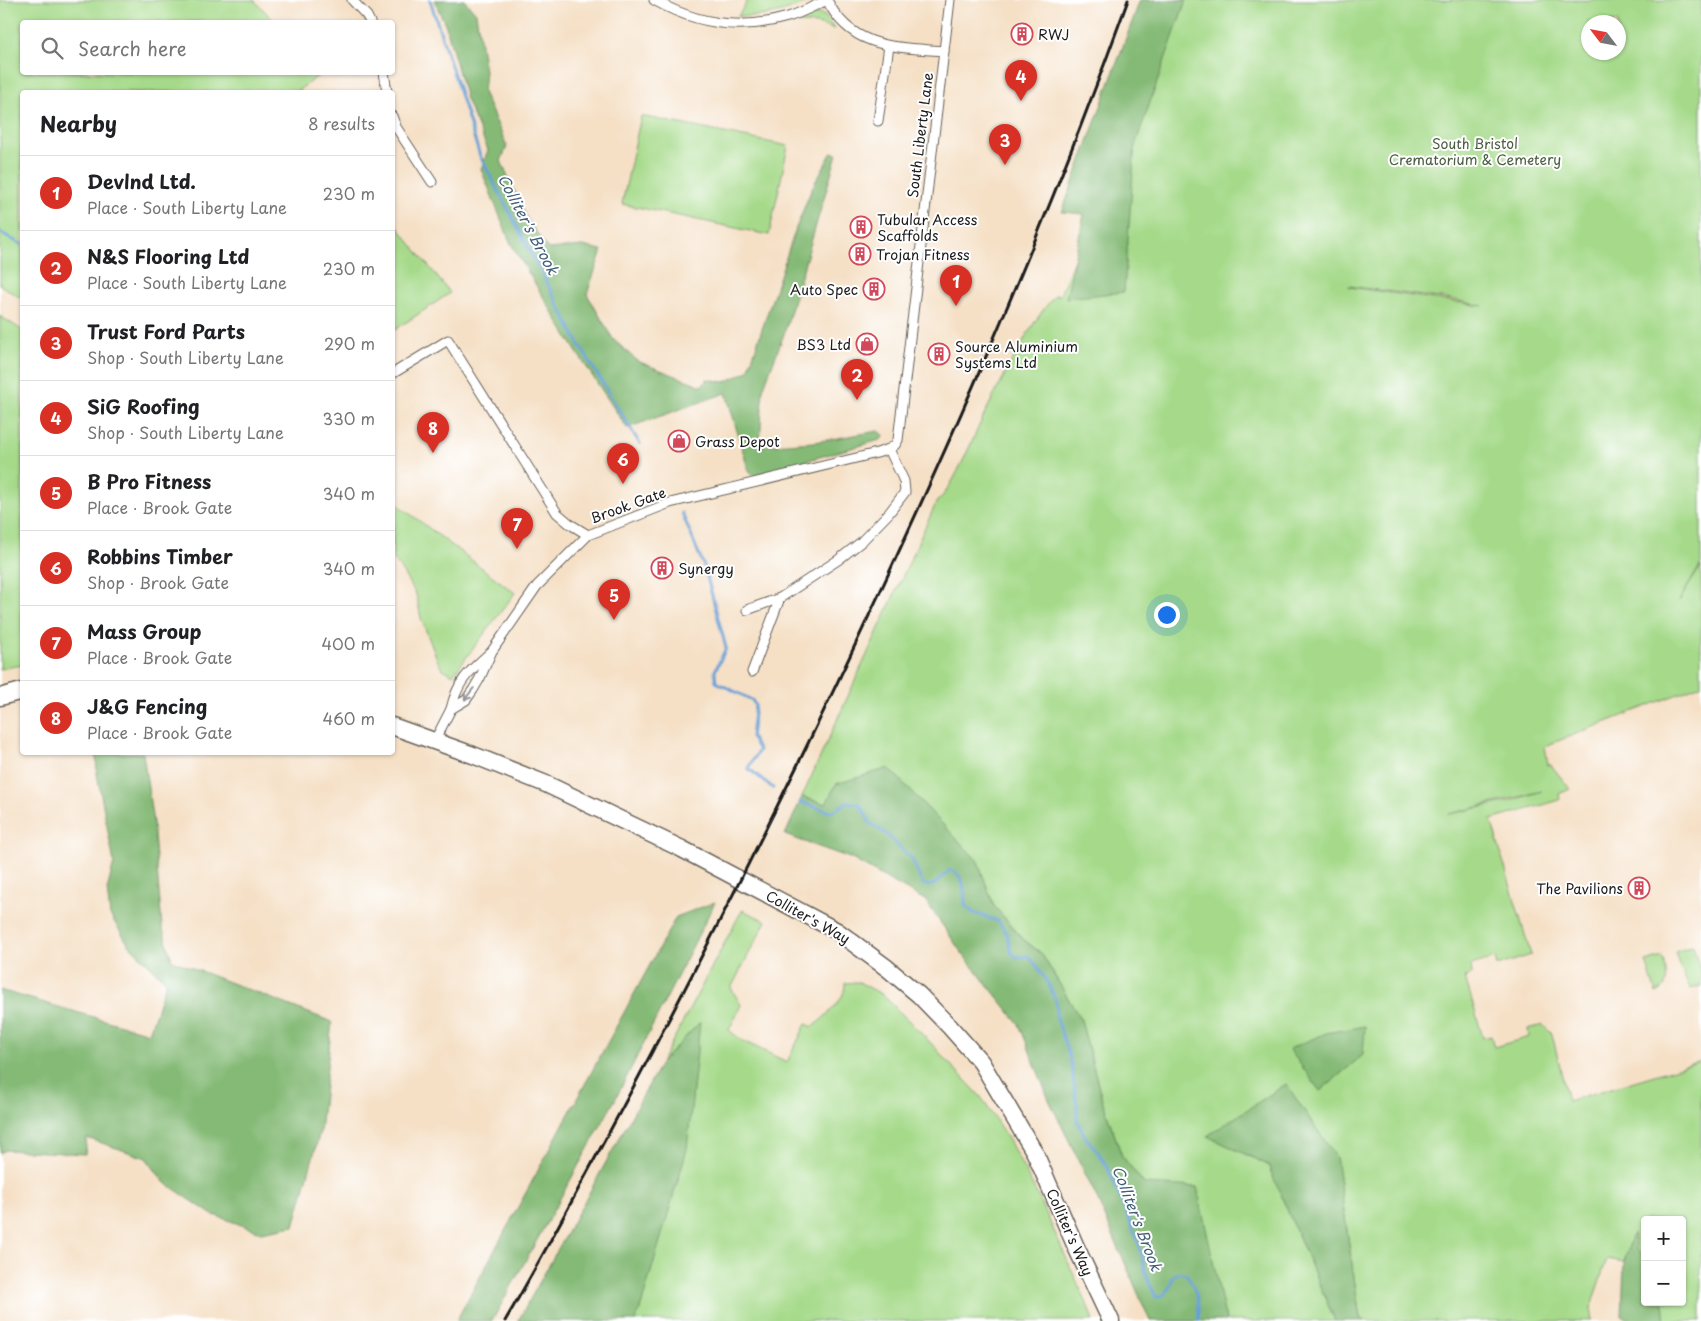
<!DOCTYPE html>
<html lang="en">
<head>
<meta charset="utf-8">
<style>
  body { margin:0; font-family:"Playpen Sans",sans-serif; background:#f6f6f6; color:#202124 }
  .controls { position:absolute; right:15px; bottom:15px; display:grid; overflow:hidden; border-radius:5px; box-shadow:0 1px 4px #0004 }
  .controls button { width:45px; height:45px; display:grid; place-items:center; padding:0; border:0; border-bottom:1px solid #e0e0e0; background:#fff; color:#202124; font:25px sans-serif }
  .compass { position:absolute; left:1581px; top:15px; width:45px; height:45px; border-radius:50%; background:#fff; box-shadow:0 1px 4px #0004; rotate:302deg }
  .you { position:absolute; left:1166px; top:614px; width:18px; height:18px; margin:-12px; border:4px solid #fff; border-radius:50%; background:#1a73e8; box-shadow:0 0 0 8px #1a73e833 }
  .badge { display:grid; place-items:center; width:32px; height:32px; border-radius:50%; background:#d93025; color:#fff; font-size:16px; font-weight:700 }
  .pin { position:absolute; translate:-50% -41px; filter:drop-shadow(0 1px 2px #0008) }
  .pin::after { content:''; position:absolute; top:26px; width:18px; height:15px; background:inherit; clip-path:polygon(0 0,100% 0,50% 100%) }
  .list { margin:0; padding:0; list-style:none }
  h2 { display:flex; justify-content:space-between; align-items:center; height:65px; margin:0; padding:0 20px; font-size:21px }
  h2 small { font-size:16px; font-weight:400; color:#757577 }
  .list li { display:grid; grid-template-columns:32px 1fr auto; gap:15px; align-items:center; box-sizing:border-box; height:75px; padding:0 20px; border-top:1px solid #e0e0e0 }
  .list b { display:block; font-size:19px; white-space:nowrap }
  .list p { margin:0; font-size:16px; white-space:nowrap; color:#757577 }
  .list em { font-size:16px; font-style:normal; color:#757577 }
  .icon { flex:none; width:28px; height:28px; fill:none; stroke:currentColor; stroke-width:2; stroke-linecap:round; stroke-linejoin:round }
  .map { position:relative; flex:none; width:1701px; height:1321px; overflow:hidden }
  .search { position:absolute; background:#fff; box-shadow:0 1px 4px #0004; left:20px; top:20px; width:375px; height:55px; display:flex; align-items:center; gap:12px; box-sizing:border-box; padding:0 18px; border-radius:5px; color:#757577; font-size:19px }
  .panel { position:absolute; background:#fff; box-shadow:0 1px 4px #0004; left:20px; top:90px; width:375px; height:665px; border-radius:5px }
  .map>svg:first-child { display:block }
  .green { fill:#a6da8a; stroke:#617b53; fill-rule:evenodd }
  .forest { fill:#84ba76; stroke:#506b49 }
  .lines { fill:none; stroke-linecap:round; stroke-linejoin:round }
  .stream { stroke:#67a0d6; stroke-width:3 }
  .street-casing { stroke:#686158; stroke-width:11 }
  .highway-casing { stroke:#686158; stroke-width:19 }
  .street { stroke:#fff; stroke-width:9 }
  .highway { stroke:#fff; stroke-width:16 }
  .rail { stroke:#1c1c1c; stroke-width:3 }
  .oneway { stroke:#999 }
  .labels { text-anchor:middle; dominant-baseline:central; stroke-width:4; stroke-linejoin:round; paint-order:stroke }
  .poi-label { font-size:14px; fill:#1c1c1c; stroke:#fff; text-anchor:start }
  .street-label { font-size:14px; fill:#1c1c1c; stroke:#fff }
  .park-label { font-size:14px; fill:#4c5e42; stroke:#fff }
  .water-label { font-size:15px; font-style:italic; fill:#425e79; stroke:#fff }
</style>
</head>
<body>
<div class="map">
<svg width="1701" height="1321" viewBox="0 0 1701 1321">
  <rect width="100%" height="100%" fill="#fff"/>
  <filter id="ink" filterUnits="userSpaceOnUse"><feTurbulence type="fractalNoise" baseFrequency=".02" numOctaves="2"/><feDisplacementMap in="SourceGraphic" scale="10" xChannelSelector="R" yChannelSelector="G"/><feConvolveMatrix kernelMatrix="1 2 1 2 8 2 1 2 1" color-interpolation-filters="sRGB"/></filter>
  <filter id="wash" filterUnits="userSpaceOnUse"><feTurbulence type="fractalNoise" baseFrequency=".0096" numOctaves="4" result="noise"/><feDisplacementMap in="SourceGraphic" scale="20" xChannelSelector="R" yChannelSelector="G"/><feGaussianBlur stdDeviation="1.12" result="paint"/><feColorMatrix in="noise" values="0 0 0 0 0 0 0 0 0 0 0 0 0 0 0 0 0 1.4 0 .05"/><feComposite in="paint" operator="in"/></filter>
  <g filter="url(#wash)">
    <rect width="100%" height="100%" fill="#f5e0c6"/>
    <g class="green">
      <path d="M0 0H254L275 22H22V72L322 73 296 92H22V299L0 285Z"/>
      <path d="M748 0H812C790 12 763 18 738 16Z"/>
      <path d="M1177 0H1701V564L1679 601 1701 566V685L1545 746 1548 765H1551L1570 789 1559 794 1560 800 1491 820 1531 955 1497 966 1495 958 1471 965 1472 974 1465 977 1483 1038 1491 1036 1494 1047 1529 1037 1528 1029 1543 1025 1552 1034 1568 1101 1701 1061V1321H1664L1662 1302H1682V1220H1645V1258L1635 1249 1633 1235 1624 1262 1607 1259 1593 1300 1591 1321H1364L1360 1318 1336 1157 1208 1136 1268 1165 1335 1321H1226L1225 1314 1144 1184 1122 1156 1102 1100 1081 1020 1041 953 1024 940 994 906 977 860 826 804 802 797 937 501C952 492 978 426 988 407 1008 369 1027 328 1055 295H1060ZM1588 22H1618V52H1588ZM1349 286 1454 300 1483 306 1349 287ZM1542 791 1510 801 1449 814H1450Z"/>
      <path d="M819 13 825 16 834 29 817 24 798 23Z"/>
      <path d="M641 116 788 146 769 235 622 204Z"/>
      <path d="M393 221 450 293 393 331H392Z"/>
      <path d="M0 316 22 330V665L0 669Z"/>
      <path d="M393 501 515 593 453 675 443 669 439 664 421 618 416 594 393 557Z"/>
      <path d="M742 910 766 921 731 988 741 1005 729 1030 741 1040 787 1062 806 1024 813 1027C825 1016 846 1001 845 983L859 982 883 995 926 1038 981 1097 1010 1142 1041 1202 1087 1304 1093 1321H635L641 1306 699 1023 661 1063Z"/>
      <path d="M1693 946 1701 973V986L1690 989 1679 965 1675 952Z"/>
      <path d="M1662 957C1666 969 1672 987 1656 993L1646 962Z"/>
    </g>
    <g class="forest">
      <path d="M434 0H464L476 13 485 71 483 92 507 146 501 161 527 219 548 249 582 246 602 250 587 294 613 339 637 361 702 386 707 379 725 382 748 371 796 228 812 188 832 152 837 154 784 334 763 389 760 446 814 442 878 431 885 436 880 440 752 476 748 469 726 393 627 428 576 351 511 244 481 169 488 150 466 99 446 26Z"/>
      <path d="M1140 0H1186L1135 145 1124 292 1066 298 1084 214 1062 212Z"/>
      <path d="M96 753H143L153 823 162 926 172 960 332 1022 320 1132 294 1226 261 1232 211 1214 164 1182 146 1158 87 1138 85 1154 6 1150 0 1153V990L149 1033 166 982 129 945 110 915 107 890 114 863 97 774Z"/>
      <path d="M889 768 977 860 994 906 1024 940 1041 953 1081 1020 1102 1100 1122 1156 1144 1184 1197 1187 1226 1321H1150L1096 1196 1049 1100 1019 1024 961 952 925 900 850 858 785 835 802 797 826 804 836 784Z"/>
      <path d="M715 902 616 1098 492 1321H456L676 917Z"/>
      <path d="M700 1022 687 1149 641 1306 635 1321H518L661 1063Z"/>
      <path d="M1365 1026 1363 1055 1320 1091 1289 1049 1326 1033Z"/>
      <path d="M1286 1084 1336 1157 1360 1318 1364 1321H1335L1268 1165 1207 1136Z"/>
      <path d="M1633 1233 1636 1249 1645 1258V1302H1663L1665 1321H1632L1622 1316 1624 1262Z"/>
    </g>
    <g class="lines">
      <g class="stream">
        <path d="M430 0 480 156 580 346 640 444"/>
        <path d="M0 232 22 245"/>
        <path d="M682 513 705 569 726 648 715 671 716 682 752 700 755 705 751 737 759 750 748 768 773 788"/>
        <path d="M800 802 831 812 848 802 860 804 870 823 885 833 912 859 922 883 928 886 935 884 950 870C966 875 964 892 965 906L974 913 998 921 1007 934 1011 952 1016 957 1028 956 1036 965 1049 985 1055 999 1057 1005 1056 1015 1071 1063 1077 1104V1121L1086 1138 1099 1153 1108 1169 1139 1244 1147 1278 1156 1297 1164 1295 1170 1286 1173 1276 1178 1273H1185C1196 1285 1200 1305 1198 1321"/>
      </g>
    </g>
  </g>
  <g filter="url(#ink)">
    <g class="lines">
      <g class="street-casing">
        <g id="street">
          <path d="M352 0 367 16 370 22"/>
          <path d="M654 0C696 24 741 31 788 17 801 13 814 6 827 0"/>
          <path d="M827 0C851 49 896 47 944 51"/>
          <path d="M384 72 387 92"/>
          <path d="M392 116 396 127 432 182"/>
          <path d="M878 121 889 46"/>
          <path d="M392 374 448 340 557 513 570 524 588 535"/>
          <path d="M747 610 780 598 838 560 861 542 889 513 905 492 904 481 889 449"/>
          <path d="M492 651C470 671 458 679 451 709L466 700 473 690 480 678 492 651 537 586 588 535 670 503 877 453 889 449 895 445 898 440 950 0"/>
          <path d="M752 672 780 598"/>
          <path d="M434 742 451 709"/>
        </g>
      </g>
      <g class="highway-casing">
        <g id="highway">
          <path d="M0 697 22 691"/>
          <path d="M392 726 473 755 546 784 682 849 837 931 887 968 919 995 950 1027 981 1062 1035 1153 1076 1247 1111 1321"/>
        </g>
      </g>
      <use href="#street" class="street"/>
      <use href="#highway" class="highway"/>
      <path class="rail" d="M505 1321C534 1272 560 1223 587 1173 661 1038 731 900 799 762 920 513 1034 260 1128 0"/>
    </g>
    <defs><path id="oneway-shaft" d="M-6 0H5M1.5-3L5.5 0L1.5 3" fill="none" stroke-width="1.6" stroke-linecap="round" stroke-linejoin="round" transform="scale(1.25)"/></defs>
    <use class="oneway" href="#oneway-shaft" transform="translate(469 694) rotate(128)"/>
  </g>
  <defs>
    <g id="building-ring" transform="scale(1.125)"><circle r="9.5" fill="#fff" stroke="#d1495b" stroke-width="1.5"/><path d="M-4-6H4V6H1V3H-1V6H-4ZM-2.5-4.3h1.7v1.8h-1.7ZM.8-4.3h1.7v1.8H.8ZM-2.5-1h1.7V.8h-1.7ZM.8-1h1.7V.8H.8Z" fill="#d1495b"/></g>
    <g id="shop-ring" transform="scale(1.125)"><circle r="9.5" fill="#fff" stroke="#d1495b" stroke-width="1.5"/><path d="M-5-2.5h2.3a2.7 3.5 0 0 1 5.4 0H5L5.5 6h-11ZM-1.5-2.5h3a1.5 2.3 0 0 0-3 0Z" fill="#d1495b"/></g>
  </defs>
  <g fill-rule="evenodd">
    <use href="#building-ring" x="1022" y="34"/>
    <use href="#building-ring" x="861" y="227"/>
    <use href="#building-ring" x="860" y="254"/>
    <use href="#building-ring" x="874" y="289"/>
    <use href="#shop-ring" x="867" y="344"/>
    <use href="#building-ring" x="939" y="354"/>
    <use href="#shop-ring" x="679" y="441"/>
    <use href="#building-ring" x="662" y="568"/>
    <use href="#building-ring" x="1639" y="888"/>
  </g>
  <g class="labels">
    <g class="poi-label">
      <text x="1038" y="34">RWJ</text>
      <text x="877" y="219">Tubular Access<tspan x="877" dy="16">Scaffolds</tspan></text>
      <text x="876" y="254">Trojan Fitness</text>
      <text x="858" y="289" text-anchor="end">Auto Spec</text>
      <text x="851" y="344" text-anchor="end">BS3 Ltd</text>
      <text x="955" y="346">Source Aluminium<tspan x="955" dy="16">Systems Ltd</tspan></text>
      <text x="695" y="441">Grass Depot</text>
      <text x="678" y="568">Synergy</text>
      <text x="1623" y="888" text-anchor="end">The Pavilions</text>
    </g>
    <g class="street-label">
      <text transform="translate(920 135) rotate(-83)">South Liberty Lane</text>
      <text transform="translate(628 505) rotate(-20)">Brook Gate</text>
      <text transform="translate(808 917) rotate(29)">Colliter's Way</text>
      <text transform="translate(1070 1232) rotate(66)">Colliter's Way</text>
    </g>
    <g class="park-label">
      <text x="1475" y="143">South Bristol<tspan x="1475" dy="16">Crematorium &amp; Cemetery</tspan></text>
    </g>
    <g class="water-label">
      <text transform="translate(529 224) rotate(62)">Colliter's Brook</text>
      <text transform="translate(1138 1218) rotate(69)">Colliter's Brook</text>
    </g>
  </g>
</svg>
<div class="controls">
<button>+</button>
<button>−</button>
</div>
<svg class="compass" viewBox="-18 -18 36 36"><path d="M0-13l5 13h-10z" fill="#e53935"/><path d="M0 13l5-13h-10z" fill="#757577"/></svg>
<div class="you"></div>
<div class="pin badge" style="left:956px;top:306px">1</div>
<div class="pin badge" style="left:857px;top:400px">2</div>
<div class="pin badge" style="left:1005px;top:165px">3</div>
<div class="pin badge" style="left:1021px;top:101px">4</div>
<div class="pin badge" style="left:614px;top:620px">5</div>
<div class="pin badge" style="left:623px;top:484px">6</div>
<div class="pin badge" style="left:517px;top:549px">7</div>
<div class="pin badge" style="left:433px;top:453px">8</div>
<div class="search"><svg class="icon" aria-label="search" viewBox="0 0 24 24"><circle cx="10" cy="10" r="6"/><path d="M15 15l6 6"/></svg>Search here</div>
<section class="panel">
<h2>Nearby<small>8 results</small></h2>
<ul class="list">
<li><span class="badge">1</span><div><b>Devlnd Ltd.</b><p>Place · South Liberty Lane</p></div><em>230 m</em></li>
<li><span class="badge">2</span><div><b>N&amp;S Flooring Ltd</b><p>Place · South Liberty Lane</p></div><em>230 m</em></li>
<li><span class="badge">3</span><div><b>Trust Ford Parts</b><p>Shop · South Liberty Lane</p></div><em>290 m</em></li>
<li><span class="badge">4</span><div><b>SiG Roofing</b><p>Shop · South Liberty Lane</p></div><em>330 m</em></li>
<li><span class="badge">5</span><div><b>B Pro Fitness</b><p>Place · Brook Gate</p></div><em>340 m</em></li>
<li><span class="badge">6</span><div><b>Robbins Timber</b><p>Shop · Brook Gate</p></div><em>340 m</em></li>
<li><span class="badge">7</span><div><b>Mass Group</b><p>Place · Brook Gate</p></div><em>400 m</em></li>
<li><span class="badge">8</span><div><b>J&amp;G Fencing</b><p>Place · Brook Gate</p></div><em>460 m</em></li>
</ul>
</section>
</div>
</body>
</html>
